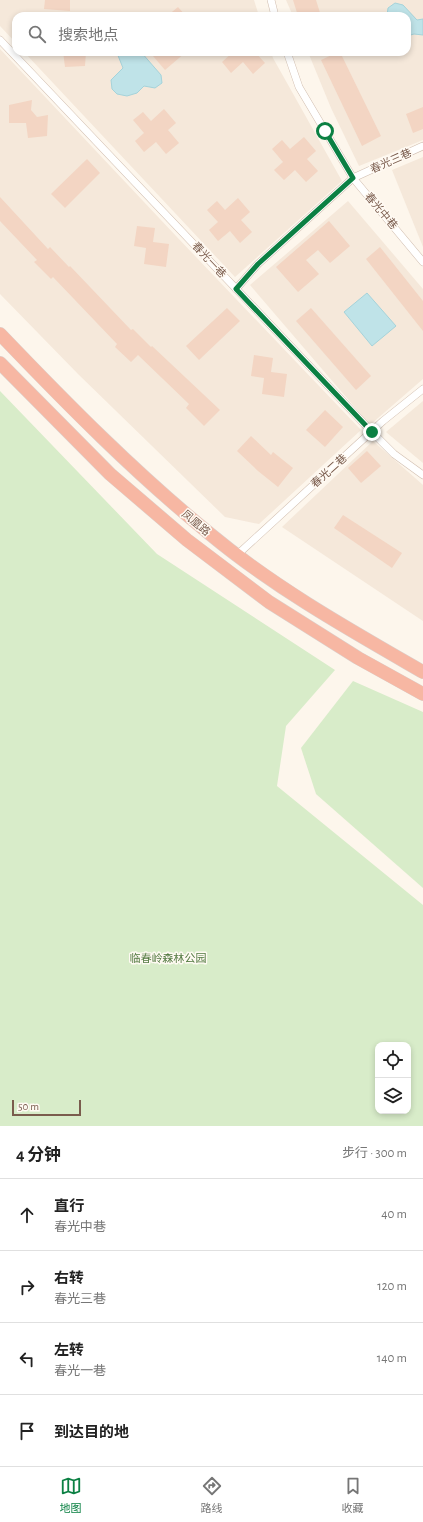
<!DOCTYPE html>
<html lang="zh">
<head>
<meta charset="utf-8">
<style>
  body { margin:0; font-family:"Alegreya Sans","Noto Sans SC",sans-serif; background:#f6f6f6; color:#222 }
  .controls { position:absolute; right:12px; bottom:12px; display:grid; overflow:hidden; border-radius:8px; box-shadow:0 2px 6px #0003 }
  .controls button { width:36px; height:36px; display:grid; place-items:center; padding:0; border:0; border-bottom:1px solid #e0e0e0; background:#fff; color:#222; font:20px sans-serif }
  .scale { position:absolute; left:12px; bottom:10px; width:69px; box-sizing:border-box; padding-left:4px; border:2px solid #7a5c4d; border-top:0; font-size:11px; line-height:14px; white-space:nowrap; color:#7a5c4d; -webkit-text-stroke:3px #fffaf3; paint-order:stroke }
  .stop { position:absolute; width:12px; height:12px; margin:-9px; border:3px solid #0b8043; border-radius:50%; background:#fff }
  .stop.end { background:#0b8043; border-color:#fff; box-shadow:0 1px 4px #0008 }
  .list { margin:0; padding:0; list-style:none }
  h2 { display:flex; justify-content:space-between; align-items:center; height:52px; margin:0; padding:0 16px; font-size:17px }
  h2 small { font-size:13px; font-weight:400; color:#767676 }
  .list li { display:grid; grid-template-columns:26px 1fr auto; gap:12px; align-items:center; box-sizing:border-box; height:72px; padding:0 16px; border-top:1px solid #e0e0e0 }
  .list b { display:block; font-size:15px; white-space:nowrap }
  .list p { margin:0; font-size:13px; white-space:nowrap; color:#767676 }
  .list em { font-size:13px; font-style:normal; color:#767676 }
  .icon { flex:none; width:22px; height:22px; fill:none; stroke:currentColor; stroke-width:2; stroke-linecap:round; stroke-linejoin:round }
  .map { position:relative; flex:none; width:423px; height:1126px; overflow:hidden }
  .search { position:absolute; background:#fff; box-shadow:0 2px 6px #0003; left:12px; right:12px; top:12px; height:44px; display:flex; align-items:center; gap:10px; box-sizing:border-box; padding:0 14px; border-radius:12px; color:#767676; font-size:15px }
  .sheet { height:340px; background:#fff }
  nav { display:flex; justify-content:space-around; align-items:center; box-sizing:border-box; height:56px; border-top:1px solid #e0e0e0; background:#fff; font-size:11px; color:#767676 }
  nav a { display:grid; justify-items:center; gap:2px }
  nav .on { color:#0b8043 }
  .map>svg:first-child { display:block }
  .residential { fill:#f5e8da }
  .green { fill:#d8ecc9; fill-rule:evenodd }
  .water { fill:#bfe3e8; stroke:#a5d3da }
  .building { fill:#f3d5c3 }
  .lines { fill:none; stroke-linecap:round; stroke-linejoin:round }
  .street-casing { stroke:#d1beb0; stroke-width:8 }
  .highway-casing { stroke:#dad1cd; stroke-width:14 }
  .street { stroke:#fff; stroke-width:7 }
  .highway { stroke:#f7b7a3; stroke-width:13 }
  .route { stroke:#0b8043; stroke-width:5 }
  .labels { text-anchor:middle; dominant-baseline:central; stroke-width:3; stroke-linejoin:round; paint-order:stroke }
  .street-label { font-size:11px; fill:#7a5c4d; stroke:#fffaf3 }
  .park-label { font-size:11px; fill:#537a41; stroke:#fffaf3 }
</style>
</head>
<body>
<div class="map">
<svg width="423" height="1126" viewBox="0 0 423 1126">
  <rect width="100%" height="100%" fill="#fdf6ec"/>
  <g class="residential">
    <path d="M0 0H254L259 16H16V43L0 26Z"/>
    <path d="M286 0H423V140L359 166 331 108 308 52H407V16H293Z"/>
    <path d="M0 49 176 236 361 430 259 524 225 517 78 374 0 294Z"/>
    <path d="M24 52H271L273 58 342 181 235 277Z"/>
    <path d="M423 157V247L392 170Z"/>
    <path d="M348 201 423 289V379L370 425 250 285Z"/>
    <path d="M423 401V463L386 432Z"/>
    <path d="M373 441 423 485V621L282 527Z"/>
  </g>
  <g class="green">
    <path d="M0 391 157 554 335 670 286 726 277 786 423 905V1126H0ZM378 1045H408V1111H378Z"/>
    <path d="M353 681 423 712V888L316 794 301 748Z"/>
  </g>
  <g class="water">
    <path d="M395 3 403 5 417 20 423 19V35L414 34 407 36V16H387L388 8Z"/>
    <path d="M119 52H141L161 75 162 83 155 88 144 86 137 93 127 96 117 94 112 89 111 80 123 68 117 53Z"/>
    <path d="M367 293 396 326 372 346 344 312Z"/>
  </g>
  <g class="building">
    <path d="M45 0H70V11L44 9Z"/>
    <path d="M293 0H316L321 16H298Z"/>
    <path d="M178 7 186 16H167Z"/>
    <path d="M63 52H86L85 66 65 67Z"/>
    <path d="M159 52H186L165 70 153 56Z"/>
    <path d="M233 52H255L265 63 253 74 243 62 231 73 222 62Z"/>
    <path d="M338 52H340L381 136 362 146 321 60Z"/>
    <path d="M32 100 31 110 37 117 48 115 47 136 28 138 26 123H9V105Z"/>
    <path d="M423 107V129L413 133 406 114Z"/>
    <path d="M164 109 176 123 168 130 179 143 166 154 156 142 144 152 135 141 144 133 133 120 143 112 151 121Z"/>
    <path d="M304 137 316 151 307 159 318 171 306 182 295 170 284 180 274 170 283 162 272 149 282 140 290 149Z"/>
    <path d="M87 159 100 173 65 208 51 194Z"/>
    <path d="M0 197 48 249 50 247 69 267 70 266 131 330 133 329 151 347 152 346 220 410 204 426 186 408 189 404 138 355 131 362 115 347 117 344 53 277 51 279 34 262 37 260 0 221Z"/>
    <path d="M238 198 250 212 241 220 252 232 240 243 230 231 218 241 209 230 218 222 207 210 217 201 225 210Z"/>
    <path d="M329 221 350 246 330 263 318 250 306 260 319 274 298 292 276 267Z"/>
    <path d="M137 226 155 228 153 242 169 244 166 267 144 264 146 248 134 246Z"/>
    <path d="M380 247 423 301V331L366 259Z"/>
    <path d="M227 308 240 321 199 360 186 346Z"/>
    <path d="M311 308 371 376 356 390 296 321Z"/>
    <path d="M254 355 273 358 271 372 287 374 284 397 262 394 264 378 251 376Z"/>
    <path d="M325 410 343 427 325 447 306 430Z"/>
    <path d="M251 436 271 455 273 452 293 468 278 487 258 471 237 451Z"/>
    <path d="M367 451 381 466 361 483 348 468Z"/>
    <path d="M343 515 402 553 392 568 334 528Z"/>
  </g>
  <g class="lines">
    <g class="street-casing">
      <g id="street">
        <path d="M271 0 275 16"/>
        <path d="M0 40 372 432 394 454 423 475"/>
        <path d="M287 52 299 87 353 178 423 262"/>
        <path d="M236 289 258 264 353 178 423 146"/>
        <path d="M237 555 383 421 423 389"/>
      </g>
    </g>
    <g class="highway-casing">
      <g id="highway">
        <path d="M0 334C67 404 135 473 210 534 275 588 350 630 423 672"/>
        <path d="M0 363 110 474 187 540 269 602 358 658 423 694"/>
      </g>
    </g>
    <use href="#street" class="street"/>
    <use href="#highway" class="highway"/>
  </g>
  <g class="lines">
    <path class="route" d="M325 131 353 178 258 264 236 289 372 432"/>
  </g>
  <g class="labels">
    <g class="street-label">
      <text transform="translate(391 161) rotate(-24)">春光三巷</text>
      <text transform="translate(381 211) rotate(50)">春光中巷</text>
      <text transform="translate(209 260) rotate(47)">春光一巷</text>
      <text transform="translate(329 471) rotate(-42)">春光二巷</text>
      <text transform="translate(196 523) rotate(40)">凤凰路</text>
    </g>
    <g class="park-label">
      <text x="168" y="958">临春岭森林公园</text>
    </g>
  </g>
</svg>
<div class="controls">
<button><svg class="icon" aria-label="locate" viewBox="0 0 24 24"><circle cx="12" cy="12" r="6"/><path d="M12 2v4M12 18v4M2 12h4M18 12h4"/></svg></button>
<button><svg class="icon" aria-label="layers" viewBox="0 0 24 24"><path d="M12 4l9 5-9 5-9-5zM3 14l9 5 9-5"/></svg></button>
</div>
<div class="scale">50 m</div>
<div class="stop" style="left:325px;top:131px"></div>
<div class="stop end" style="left:372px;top:432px"></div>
<div class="search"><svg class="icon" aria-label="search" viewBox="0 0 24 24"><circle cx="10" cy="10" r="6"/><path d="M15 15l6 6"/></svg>搜索地点</div>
</div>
<section class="sheet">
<h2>4 分钟<small>步行 · 300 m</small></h2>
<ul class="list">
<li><svg class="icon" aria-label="ahead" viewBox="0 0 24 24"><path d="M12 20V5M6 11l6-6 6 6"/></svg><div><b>直行</b><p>春光中巷</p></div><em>40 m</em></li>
<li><svg class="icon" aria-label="right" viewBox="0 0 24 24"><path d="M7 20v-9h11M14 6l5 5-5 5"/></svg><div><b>右转</b><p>春光三巷</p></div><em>120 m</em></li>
<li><svg class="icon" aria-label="left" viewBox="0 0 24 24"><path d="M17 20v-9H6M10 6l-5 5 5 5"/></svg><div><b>左转</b><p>春光一巷</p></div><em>140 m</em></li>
<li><svg class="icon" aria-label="arrive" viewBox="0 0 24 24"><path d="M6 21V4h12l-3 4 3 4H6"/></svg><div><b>到达目的地</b></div></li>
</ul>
</section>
<nav>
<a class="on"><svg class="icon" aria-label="map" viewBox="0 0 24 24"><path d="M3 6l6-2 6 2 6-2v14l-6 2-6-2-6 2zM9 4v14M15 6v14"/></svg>地图</a>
<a><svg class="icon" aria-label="directions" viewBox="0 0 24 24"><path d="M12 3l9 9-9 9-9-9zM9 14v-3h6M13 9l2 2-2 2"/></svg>路线</a>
<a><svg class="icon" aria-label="saved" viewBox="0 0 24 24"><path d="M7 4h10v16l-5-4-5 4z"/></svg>收藏</a>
</nav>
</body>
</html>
